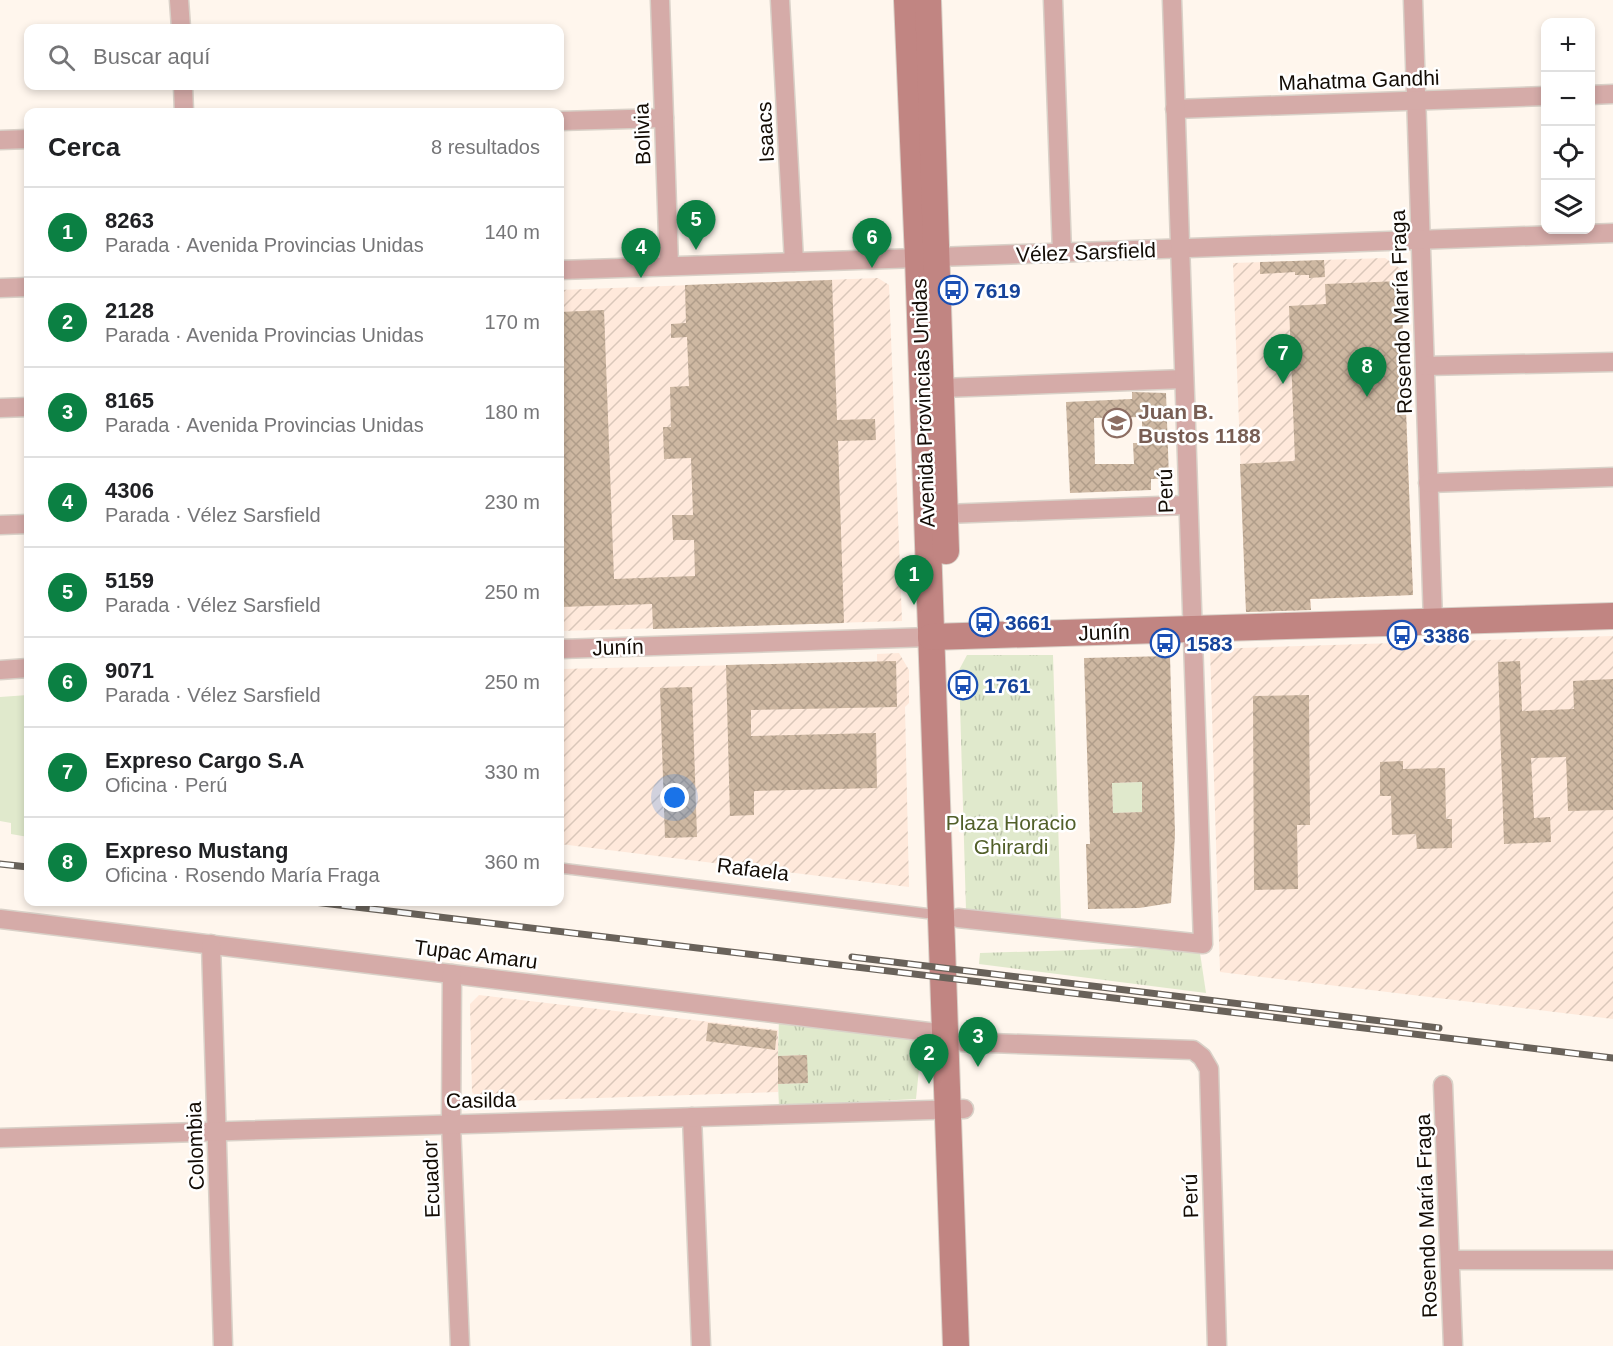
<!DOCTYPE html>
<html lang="es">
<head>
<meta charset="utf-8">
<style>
  body { margin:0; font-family:Arial,sans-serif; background:#f2f2f2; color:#202124 }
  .controls { position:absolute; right:18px; top:18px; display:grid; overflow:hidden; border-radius:12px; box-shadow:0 3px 9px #0003 }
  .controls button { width:54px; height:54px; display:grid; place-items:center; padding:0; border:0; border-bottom:2px solid #e0e0e0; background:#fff; color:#202124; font:30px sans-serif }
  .you { position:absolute; left:675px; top:798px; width:21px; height:21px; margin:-15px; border:4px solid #fff; border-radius:50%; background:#1a73e8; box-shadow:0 0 0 9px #1a73e833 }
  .badge { display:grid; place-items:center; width:39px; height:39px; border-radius:50%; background:#0b8043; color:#fff; font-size:20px; font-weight:700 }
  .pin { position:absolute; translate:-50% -50px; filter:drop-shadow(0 2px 3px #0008) }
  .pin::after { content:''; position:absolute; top:32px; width:21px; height:18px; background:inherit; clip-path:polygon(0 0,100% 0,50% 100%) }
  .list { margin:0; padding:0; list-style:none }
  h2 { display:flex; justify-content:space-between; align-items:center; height:78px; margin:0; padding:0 24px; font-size:26px }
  h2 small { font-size:20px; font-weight:400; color:#757577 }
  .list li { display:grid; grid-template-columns:39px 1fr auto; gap:18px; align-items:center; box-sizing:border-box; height:90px; padding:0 24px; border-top:2px solid #e0e0e0 }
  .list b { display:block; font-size:22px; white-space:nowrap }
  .list p { margin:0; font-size:20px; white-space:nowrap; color:#757577 }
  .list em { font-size:20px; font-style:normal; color:#757577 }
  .icon { flex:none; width:33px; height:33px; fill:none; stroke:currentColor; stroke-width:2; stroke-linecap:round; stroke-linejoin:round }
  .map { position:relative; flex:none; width:1613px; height:1346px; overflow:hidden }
  .search { position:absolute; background:#fff; box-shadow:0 3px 9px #0003; left:24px; top:24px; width:540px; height:66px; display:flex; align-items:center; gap:15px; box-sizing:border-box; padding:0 21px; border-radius:12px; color:#757577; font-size:22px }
  .panel { position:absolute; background:#fff; box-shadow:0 3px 9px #0003; left:24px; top:108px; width:540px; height:798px; border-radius:12px }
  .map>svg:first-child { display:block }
  .industrial { fill:url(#industrial-furrows) }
  .grass { fill:url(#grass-tufts) }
  .garden { fill:#e0e9cc }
  .building { fill:url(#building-cross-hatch); fill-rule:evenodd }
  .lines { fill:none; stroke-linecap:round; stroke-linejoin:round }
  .lane-casing { stroke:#d9d1c8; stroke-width:12 }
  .street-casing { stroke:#d9d1c8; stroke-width:21 }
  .secondary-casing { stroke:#d9d1c8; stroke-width:28 }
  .lane { stroke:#d5aba8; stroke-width:9 }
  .street { stroke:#d5aba8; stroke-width:18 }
  .secondary { stroke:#c18582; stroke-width:26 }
  .rail-casing { stroke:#69625a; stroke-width:7 }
  .rail { stroke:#fff; stroke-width:4.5; stroke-dasharray:14; stroke-linecap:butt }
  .labels { text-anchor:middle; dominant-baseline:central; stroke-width:5; stroke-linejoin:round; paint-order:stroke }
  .street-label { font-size:21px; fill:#130c05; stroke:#fff }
  .transit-label { font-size:21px; font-weight:bold; fill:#164399; stroke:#fff; text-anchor:start }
  .education-label { font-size:21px; font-weight:bold; fill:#785e54; stroke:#fff; text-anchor:start }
  .park-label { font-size:21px; fill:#515f29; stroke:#fff }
</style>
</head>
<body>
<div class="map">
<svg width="1613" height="1346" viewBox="0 0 1613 1346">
  <defs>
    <pattern id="industrial-furrows" width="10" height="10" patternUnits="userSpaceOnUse" patternTransform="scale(1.5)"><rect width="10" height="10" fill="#ffe9db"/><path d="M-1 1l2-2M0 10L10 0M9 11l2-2" fill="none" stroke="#dac7ba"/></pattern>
    <pattern id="grass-tufts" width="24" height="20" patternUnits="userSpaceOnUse" patternTransform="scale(1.5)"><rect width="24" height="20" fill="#e0e9cc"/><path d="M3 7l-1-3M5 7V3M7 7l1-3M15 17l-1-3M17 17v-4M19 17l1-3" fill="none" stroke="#bfc7ae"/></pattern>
    <pattern id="building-cross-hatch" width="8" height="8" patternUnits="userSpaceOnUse" patternTransform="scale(1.5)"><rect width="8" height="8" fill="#ceb8a2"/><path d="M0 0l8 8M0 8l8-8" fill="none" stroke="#b09d8a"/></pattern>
  </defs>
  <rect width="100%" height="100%" fill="#fff6ed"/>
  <g class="industrial">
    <path d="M1385 258 1401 269 1413 595 1311 599V610L1246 612 1233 263Z"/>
    <path d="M878 278 889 285 902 621 560 631V290Z"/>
    <path d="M1613 636V1019L1220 972 1210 649Z"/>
    <path d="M899 653 909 670V703L905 707 909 887 560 844V669L877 662V654Z"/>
    <path d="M479 995 778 1030V1056L807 1055 778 1084V1092L482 1102 472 1092 470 1004Z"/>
  </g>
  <g class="grass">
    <path d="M967 655H1053L1061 920 966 910 959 670Z"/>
    <path d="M1140 948 1200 953 1206 993 979 964 980 953Z"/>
    <path d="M779 1017 922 1039 916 1099 779 1106 778 1084 807 1083V1055L778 1056Z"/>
  </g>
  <g class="garden">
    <path d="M28 695V837L11 834V823L0 821V697Z"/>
    <path d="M1142 782V812L1113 813 1112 783Z"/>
  </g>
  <g class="building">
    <path d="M1324 260 1325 277 1309 278V275H1295V272L1260 274V262Z"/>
    <path d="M832 280 837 420 875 419 876 440 838 441 844 623 653 629 652 604 560 607V312L604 310 614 579 695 576 694 540H673L672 515H693L691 458 664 459 663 427H671L670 387 689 386 687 337 671 338V324L686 323 685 285Z"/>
    <path d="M1401 281 1413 595 1310 599 1311 610 1246 612 1240 464 1295 461 1289 306 1326 304 1325 284Z"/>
    <path d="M1132 392 1166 393 1169 479H1151V490L1070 493 1066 402 1132 399ZM1142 417V443H1133L1134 464H1095L1094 418Z"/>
    <path d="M1170 656 1175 834 1171 903 1139 908 1088 909 1086 844H1090L1084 658ZM1142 782V812L1113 813 1112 783Z"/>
    <path d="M896 661 897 707 751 710V736L876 733 877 788 754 791V815L730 816 726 665Z"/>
    <path d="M1520 661 1522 711 1574 709 1573 681 1613 679V810L1568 811 1566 757 1531 758 1534 818 1550 817 1551 842 1504 844 1498 662Z"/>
    <path d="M692 687 697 837 665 838 660 688Z"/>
    <path d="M1309 695 1310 825H1297L1298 889 1254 890 1253 696Z"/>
    <path d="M1403 761V769L1445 768 1446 819H1452V848L1417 849 1416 834 1392 835 1391 796H1380V762Z"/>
    <path d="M708 1023 777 1031 775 1050 706 1041Z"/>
    <path d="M807 1055 808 1083 778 1084V1056Z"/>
  </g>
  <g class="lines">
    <g class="lane-casing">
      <path id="lane" d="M560 868 939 915"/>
    </g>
    <g class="street-casing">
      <g id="street">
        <path d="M179 0 181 28"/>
        <path d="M660 0 669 266"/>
        <path d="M780 0 794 262"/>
        <path d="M1053 0 1062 253"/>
        <path d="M1413 0 1433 622"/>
        <path d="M183 86 184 112"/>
        <path d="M1590 95 1613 94"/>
        <path d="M1175 109 1546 96"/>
        <path d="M560 121 664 118"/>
        <path d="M0 140 28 139"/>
        <path d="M937 257 1613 233"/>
        <path d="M560 270 918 258"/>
        <path d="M0 288 28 287"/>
        <path d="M1425 366 1613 362"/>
        <path d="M941 388 1184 379"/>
        <path d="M0 408 28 407"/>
        <path d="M1428 483 1613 477"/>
        <path d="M945 514 1188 505"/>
        <path d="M0 525 28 524"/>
        <path d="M560 649 931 637"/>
        <path d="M0 670 28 668"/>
        <path d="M958 918 1203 944 1172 0"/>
        <path d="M0 919 945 1034"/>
        <path d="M211 944 223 1346"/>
        <path d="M452 974 451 1123 460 1346"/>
        <path d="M962 1042 1193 1050 1202 1057 1209 1069 1217 1346"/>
        <path d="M1443 1085 1453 1346"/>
        <path d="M692 1117 701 1346"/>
        <path d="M0 1138 964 1109"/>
        <path d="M1450 1260H1613"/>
      </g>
    </g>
    <g class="secondary-casing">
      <g id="secondary">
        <path d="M907 0 918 258 956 1346"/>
        <path d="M928 0 946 551"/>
        <path d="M931 637 1613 616"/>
      </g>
    </g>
    <use href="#lane" class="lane"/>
    <use href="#street" class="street"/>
    <use href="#secondary" class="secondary"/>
    <g class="rail-casing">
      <g id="rail">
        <path d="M0 864 28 867"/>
        <path d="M314 902 1613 1058"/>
        <path d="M852 957 1439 1028"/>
      </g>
    </g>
    <use href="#rail" class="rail"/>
  </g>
  <defs>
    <g id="bus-ring" transform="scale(1.5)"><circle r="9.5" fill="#fff" stroke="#1a4fb4" stroke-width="1.5"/><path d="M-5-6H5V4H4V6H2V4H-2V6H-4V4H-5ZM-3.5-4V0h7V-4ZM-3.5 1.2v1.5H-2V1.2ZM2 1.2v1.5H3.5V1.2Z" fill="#1a4fb4"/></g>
    <g id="school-ring" transform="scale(1.5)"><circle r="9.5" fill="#fff" stroke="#8d6e63" stroke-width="1.5"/><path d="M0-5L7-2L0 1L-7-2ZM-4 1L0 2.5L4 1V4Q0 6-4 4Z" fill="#8d6e63"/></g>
  </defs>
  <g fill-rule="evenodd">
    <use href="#bus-ring" x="953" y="290"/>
    <use href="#school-ring" x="1117" y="423"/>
    <use href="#bus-ring" x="984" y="622"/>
    <use href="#bus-ring" x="1402" y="635"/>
    <use href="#bus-ring" x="1165" y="643"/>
    <use href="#bus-ring" x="963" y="685"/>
  </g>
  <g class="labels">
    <g class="street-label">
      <text transform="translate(1359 80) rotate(-2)">Mahatma Gandhi</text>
      <text transform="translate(765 132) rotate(-93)">Isaacs</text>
      <text transform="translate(642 134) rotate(-92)">Bolivia</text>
      <text transform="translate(1086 252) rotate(-2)">Vélez Sarsfield</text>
      <text transform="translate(1401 312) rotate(-92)">Rosendo María Fraga</text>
      <text transform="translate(923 403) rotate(-92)">Avenida Provincias Unidas</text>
      <text transform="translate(1165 491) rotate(-92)">Perú</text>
      <text transform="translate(1104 632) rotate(-2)">Junín</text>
      <text transform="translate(618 647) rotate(-2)">Junín</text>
      <text transform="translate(753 869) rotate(7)">Rafaela</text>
      <text transform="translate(476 954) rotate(7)">Tupac Amaru</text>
      <text transform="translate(481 1100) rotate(-1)">Casilda</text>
      <text transform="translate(195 1146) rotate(-92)">Colombia</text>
      <text transform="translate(431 1179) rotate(-92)">Ecuador</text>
      <text transform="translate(1190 1196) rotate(-92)">Perú</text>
      <text transform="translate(1426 1216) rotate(-92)">Rosendo María Fraga</text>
    </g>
    <g class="transit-label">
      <text x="974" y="290">7619</text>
      <text x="1005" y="622">3661</text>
      <text x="1423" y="635">3386</text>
      <text x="1186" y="643">1583</text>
      <text x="984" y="685">1761</text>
    </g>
    <g class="education-label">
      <text x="1138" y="411">Juan B.<tspan x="1138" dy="24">Bustos 1188</tspan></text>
    </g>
    <g class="park-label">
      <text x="1011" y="822">Plaza Horacio<tspan x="1011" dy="24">Ghirardi</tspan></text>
    </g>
  </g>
</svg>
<div class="controls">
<button>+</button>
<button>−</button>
<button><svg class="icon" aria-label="locate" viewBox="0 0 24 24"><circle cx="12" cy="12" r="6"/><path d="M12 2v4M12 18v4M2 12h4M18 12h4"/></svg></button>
<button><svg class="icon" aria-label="layers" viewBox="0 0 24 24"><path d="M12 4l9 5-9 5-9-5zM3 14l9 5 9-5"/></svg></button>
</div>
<div class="you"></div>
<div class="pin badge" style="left:914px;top:605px">1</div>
<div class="pin badge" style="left:929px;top:1084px">2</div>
<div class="pin badge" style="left:978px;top:1067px">3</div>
<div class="pin badge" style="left:641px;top:278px">4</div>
<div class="pin badge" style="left:696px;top:250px">5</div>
<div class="pin badge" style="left:872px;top:268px">6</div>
<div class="pin badge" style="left:1283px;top:384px">7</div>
<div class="pin badge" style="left:1367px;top:397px">8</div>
<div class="search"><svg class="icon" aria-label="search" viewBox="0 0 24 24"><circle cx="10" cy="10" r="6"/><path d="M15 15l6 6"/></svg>Buscar aquí</div>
<section class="panel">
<h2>Cerca<small>8 resultados</small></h2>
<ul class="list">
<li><span class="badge">1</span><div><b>8263</b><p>Parada · Avenida Provincias Unidas</p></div><em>140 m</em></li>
<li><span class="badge">2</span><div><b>2128</b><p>Parada · Avenida Provincias Unidas</p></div><em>170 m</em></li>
<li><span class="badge">3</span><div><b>8165</b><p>Parada · Avenida Provincias Unidas</p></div><em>180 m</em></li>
<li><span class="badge">4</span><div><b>4306</b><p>Parada · Vélez Sarsfield</p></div><em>230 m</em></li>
<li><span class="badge">5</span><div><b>5159</b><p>Parada · Vélez Sarsfield</p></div><em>250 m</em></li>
<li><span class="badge">6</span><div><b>9071</b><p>Parada · Vélez Sarsfield</p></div><em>250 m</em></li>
<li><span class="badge">7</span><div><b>Expreso Cargo S.A</b><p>Oficina · Perú</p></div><em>330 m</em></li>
<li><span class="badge">8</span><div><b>Expreso Mustang</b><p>Oficina · Rosendo María Fraga</p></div><em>360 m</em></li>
</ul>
</section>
</div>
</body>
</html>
